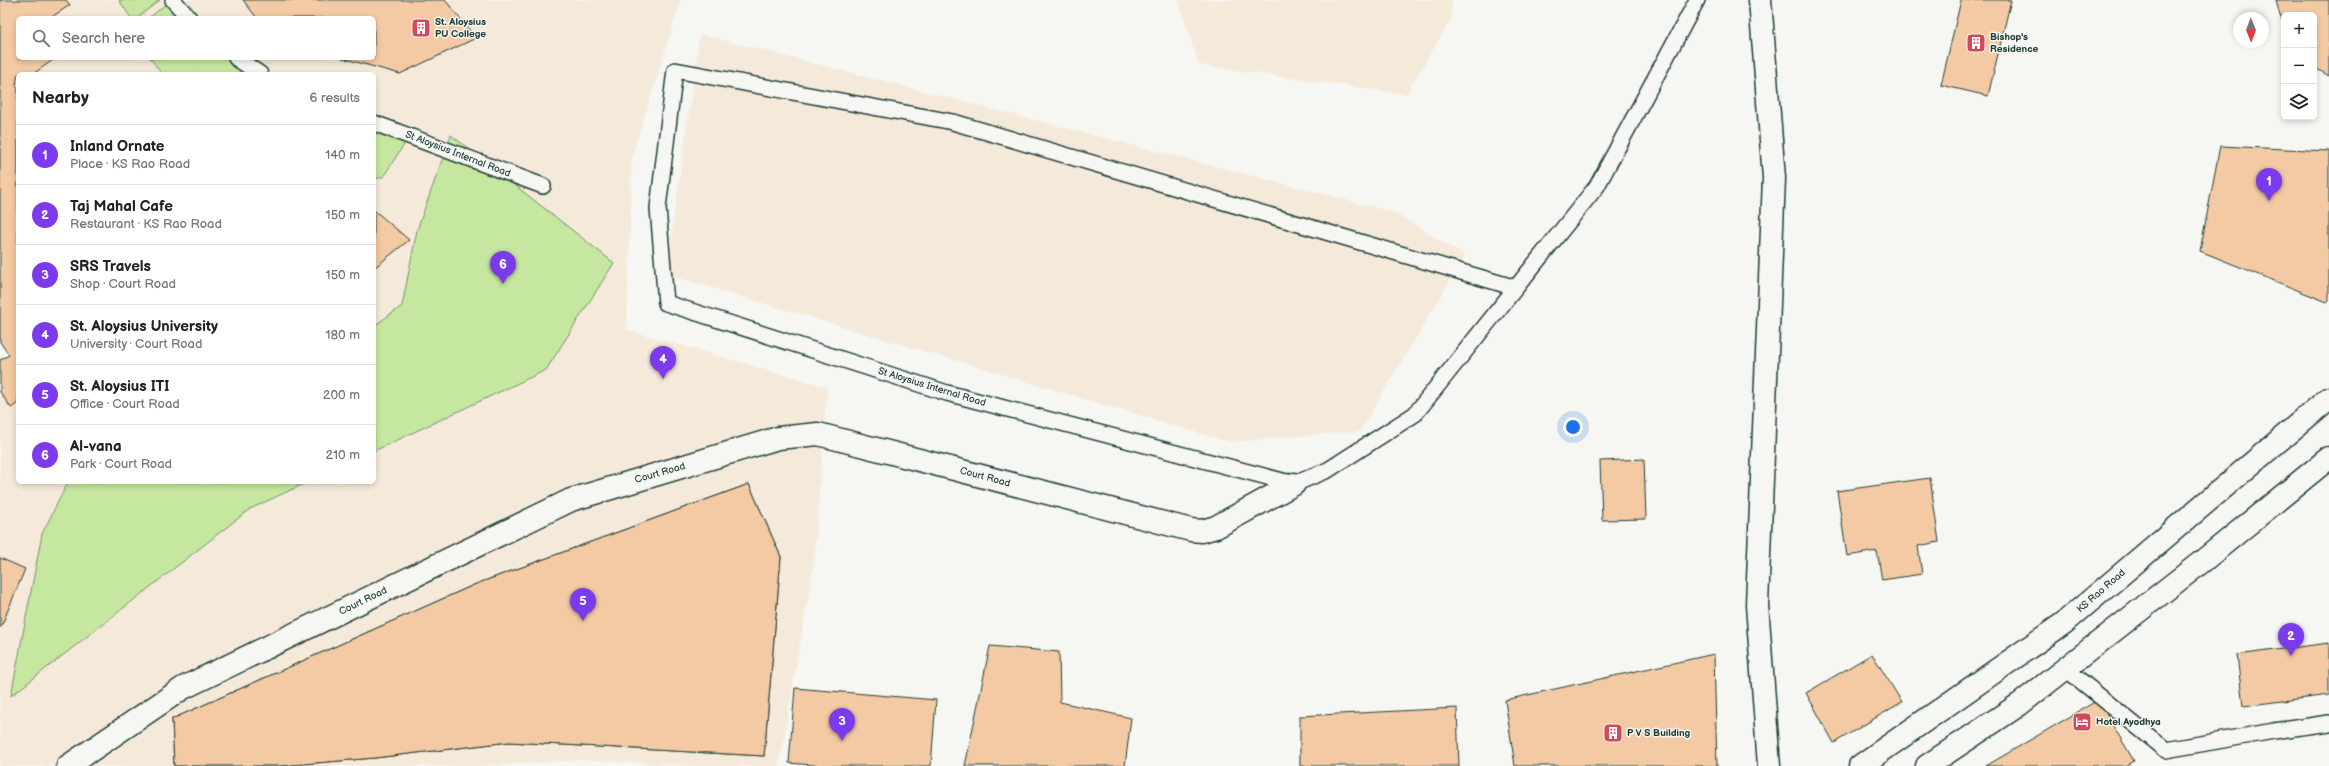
<!DOCTYPE html>
<html lang="en">
<head>
<meta charset="utf-8">
<style>
  body { margin:0; font-family:"Balsamiq Sans",sans-serif; background:#f2f2f2; color:#222 }
  .controls { position:absolute; right:12px; top:12px; display:grid; overflow:hidden; border-radius:6px; box-shadow:0 2px 6px #0003 }
  .controls button { width:36px; height:36px; display:grid; place-items:center; padding:0; border:0; border-bottom:1px solid #e0e0e0; background:#fff; color:#222; font:20px sans-serif }
  .compass { position:absolute; left:2233px; top:12px; width:36px; height:36px; border-radius:50%; background:#fff; box-shadow:0 2px 6px #0003; rotate:179deg }
  .you { position:absolute; left:1573px; top:427px; width:14px; height:14px; margin:-10px; border:3px solid #fff; border-radius:50%; background:#1a73e8; box-shadow:0 0 0 6px #1a73e833 }
  .badge { display:grid; place-items:center; width:26px; height:26px; border-radius:50%; background:#7c3aed; color:#fff; font-size:13px; font-weight:700 }
  .pin { position:absolute; translate:-50% -33px; filter:drop-shadow(0 1px 2px #0008) }
  .pin::after { content:''; position:absolute; top:21px; width:14px; height:12px; background:inherit; clip-path:polygon(0 0,100% 0,50% 100%) }
  .list { margin:0; padding:0; list-style:none }
  h2 { display:flex; justify-content:space-between; align-items:center; height:52px; margin:0; padding:0 16px; font-size:17px }
  h2 small { font-size:13px; font-weight:400; color:#767676 }
  .list li { display:grid; grid-template-columns:26px 1fr auto; gap:12px; align-items:center; box-sizing:border-box; height:60px; padding:0 16px; border-top:1px solid #e0e0e0 }
  .list b { display:block; font-size:15px; white-space:nowrap }
  .list p { margin:0; font-size:13px; white-space:nowrap; color:#767676 }
  .list em { font-size:13px; font-style:normal; color:#767676 }
  .icon { flex:none; width:22px; height:22px; fill:none; stroke:currentColor; stroke-width:2; stroke-linecap:round; stroke-linejoin:round }
  .map { position:relative; flex:none; width:2329px; height:766px; overflow:hidden }
  .search { position:absolute; background:#fff; box-shadow:0 2px 6px #0003; left:16px; top:16px; width:360px; height:44px; display:flex; align-items:center; gap:10px; box-sizing:border-box; padding:0 14px; border-radius:6px; color:#767676; font-size:15px }
  .panel { position:absolute; background:#fff; box-shadow:0 2px 6px #0003; left:16px; top:72px; width:360px; height:412px; border-radius:6px }
  .map>svg:first-child { display:block }
  .built { fill:#f5e9da }
  .green { fill:#c6e7a0; stroke:#72926a }
  .building { fill:#f3caa3; stroke:#1f3d34 }
  .lines { fill:none; stroke-linecap:round; stroke-linejoin:round }
  .service-casing { stroke:#1f3d34; stroke-width:18 }
  .minor-casing { stroke:#1f3d34; stroke-width:25 }
  .primary-casing { stroke:#1f3d34; stroke-width:25 }
  .service { stroke:#f6f6f2; stroke-width:15 }
  .minor { stroke:#f6f6f2; stroke-width:22 }
  .primary { stroke:#f6f6f2; stroke-width:22 }
  .labels { text-anchor:middle; dominant-baseline:central; stroke-width:3; stroke-linejoin:round; paint-order:stroke }
  .poi-label { font-size:10px; font-weight:bold; fill:#1f3d34; stroke:#f6f6f2; text-anchor:start }
  .street-label { font-size:10px; fill:#1f3d34; stroke:#f6f6f2 }
</style>
</head>
<body>
<div class="map">
<svg width="2329" height="766" viewBox="0 0 2329 766">
  <rect width="100%" height="100%" fill="#f6f6f2"/>
  <filter id="ink" filterUnits="userSpaceOnUse"><feTurbulence type="fractalNoise" baseFrequency=".025" numOctaves="2"/><feDisplacementMap in="SourceGraphic" scale="8" xChannelSelector="R" yChannelSelector="G"/><feConvolveMatrix kernelMatrix="1 2 1 2 8 2 1 2 1" color-interpolation-filters="sRGB"/></filter>
  <g filter="url(#ink)">
    <g class="built">
      <path d="M66 0H119L131 18H50L69 5Z"/>
      <path d="M160 0H681L632 156 627 330 827 387 814 562 779 766H697L580 760 480 766H0V392L11 408 18 403V482H68L42 534 12 695 250 509 308 482H374V451L546 370 417 230 402 306 374 326V268L409 240 374 210V179L383 177 374 130V74H257L236 58H374V18H183L166 4 149 18H137Z"/>
      <path d="M1178 0H1451L1452 18 1406 94 1199 65Z"/>
      <path d="M700 34 1393 212 1465 256 1360 431 1229 442 666 274Z"/>
      <path d="M51 58H150L162 74H33L52 61Z"/>
    </g>
    <g class="green">
      <path d="M119 0H160L137 18H131Z"/>
      <path d="M166 4 183 18H149Z"/>
      <path d="M150 58H236L257 74H162Z"/>
      <path d="M374 130 405 143 383 177 374 179Z"/>
      <path d="M451 135 614 263 546 370 374 451V326L402 306 417 230Z"/>
      <path d="M68 482H308L250 509 11 696 42 534Z"/>
    </g>
    <g class="building">
      <path d="M0 0H66L70 5 50 18H18V58H51L53 60 33 74H18L16 85 18 88V403L11 408 0 392V360L9 355 0 342Z"/>
      <path d="M243 0H445L476 38 400 74 342 58H374V18H257Z"/>
      <path d="M1961 0H2011L1988 96 1941 85Z"/>
      <path d="M2276 0H2329V76L2314 67V15H2284V24L2280 16Z"/>
      <path d="M2220 146 2329 151V300L2327 302 2200 251Z"/>
      <path d="M374 210 409 240 374 268Z"/>
      <path d="M1644 459 1646 519 1602 520 1600 461Z"/>
      <path d="M1930 478 1939 542 1918 546 1922 574 1882 580 1877 551 1847 556 1837 491Z"/>
      <path d="M749 484 781 557 764 756 509 742 375 758 280 766H174L172 719 476 584Z"/>
      <path d="M749 484 781 557 764 756 509 742 375 758 280 766H174L172 719 476 584Z"/>
      <path d="M0 558 25 569 1 627H0Z"/>
      <path d="M2329 643V695L2243 706 2237 655Z"/>
      <path d="M990 646 1059 652 1060 702 1131 718 1125 766H965Z"/>
      <path d="M1714 654 1717 766H1515L1505 700Z"/>
      <path d="M1872 654 1902 702 1834 743 1806 693Z"/>
      <path d="M795 688 936 700 931 766H825L789 763Z"/>
      <path d="M2098 700 2134 761 2126 766H1986Z"/>
      <path d="M1457 708 1459 766H1300V716Z"/>
    </g>
    <g class="lines">
      <g class="service-casing">
        <g id="service">
          <path d="M173 0 189 18"/>
          <path d="M236 58 260 74"/>
          <path d="M374 123 543 186"/>
          <path d="M1516 288 953 122 675 70 658 208 666 303 947 393 1294 484 1328 470 1415 414 1597 186 1697 0"/>
          <path d="M2066 669 2166 750 2274 731 2329 723"/>
        </g>
      </g>
      <g class="minor-casing">
        <g id="minor">
          <path d="M1760 0 1774 178 1757 605 1769 766"/>
          <path d="M68 766 183 688 571 500 778 438 818 434 1191 530 1202 531 1216 527 1294 484"/>
        </g>
      </g>
      <g class="primary-casing">
        <g id="primary">
          <path d="M1860 766 2064 623 2329 398"/>
          <path d="M1927 766 2020 704 2204 560 2329 458"/>
        </g>
      </g>
      <use href="#service" class="service"/>
      <use href="#minor" class="minor"/>
      <use href="#primary" class="primary"/>
    </g>
  </g>
  <defs>
    <g id="building-square" transform="scale(1)"><rect x="-9" y="-9" width="18" height="18" rx="4" fill="#d1495b" stroke="#f6f6f2"/><path d="M-4-6H4V6H1V3H-1V6H-4ZM-2.5-4.3h1.7v1.8h-1.7ZM.8-4.3h1.7v1.8H.8ZM-2.5-1h1.7V.8h-1.7ZM.8-1h1.7V.8H.8Z" fill="#fff"/></g>
    <g id="hotel-square" transform="scale(1)"><rect x="-9" y="-9" width="18" height="18" rx="4" fill="#d1495b" stroke="#f6f6f2"/><path d="M-6-4.5h1.5V1H6V5H4.5V3h-9V5H-6ZM-4 0a1.8 1.8 0 1 1 3.6 0ZM.5 0V-2.5h3Q6-2.5 6 0Z" fill="#fff"/></g>
  </defs>
  <g fill-rule="evenodd">
    <use href="#building-square" x="421" y="28"/>
    <use href="#building-square" x="1976" y="43"/>
    <use href="#hotel-square" x="2082" y="722"/>
    <use href="#building-square" x="1613" y="733"/>
  </g>
  <g class="labels">
    <g class="poi-label">
      <text x="435" y="22">St. Aloysius<tspan x="435" dy="12">PU College</tspan></text>
      <text x="1990" y="37">Bishop's<tspan x="1990" dy="12">Residence</tspan></text>
      <text x="2096" y="722">Hotel Ayodhya</text>
      <text x="1627" y="733">P V S Building</text>
    </g>
    <g class="street-label">
      <text transform="translate(458 154) rotate(21)">St Aloysius Internal Road</text>
      <text transform="translate(932 387) rotate(17)">St Aloysius Internal Road</text>
      <text transform="translate(660 473) rotate(-16)">Court Road</text>
      <text transform="translate(985 477) rotate(15)">Court Road</text>
      <text transform="translate(2101 591) rotate(-41)">KS Rao Road</text>
      <text transform="translate(363 601) rotate(-26)">Court Road</text>
    </g>
  </g>
</svg>
<div class="controls">
<button>+</button>
<button>−</button>
<button><svg class="icon" aria-label="layers" viewBox="0 0 24 24"><path d="M12 4l9 5-9 5-9-5zM3 14l9 5 9-5"/></svg></button>
</div>
<svg class="compass" viewBox="-18 -18 36 36"><path d="M0-13l5 13h-10z" fill="#e53935"/><path d="M0 13l5-13h-10z" fill="#767676"/></svg>
<div class="you"></div>
<div class="pin badge" style="left:2269px;top:201px">1</div>
<div class="pin badge" style="left:2291px;top:656px">2</div>
<div class="pin badge" style="left:842px;top:741px">3</div>
<div class="pin badge" style="left:663px;top:379px">4</div>
<div class="pin badge" style="left:583px;top:621px">5</div>
<div class="pin badge" style="left:503px;top:284px">6</div>
<div class="search"><svg class="icon" aria-label="search" viewBox="0 0 24 24"><circle cx="10" cy="10" r="6"/><path d="M15 15l6 6"/></svg>Search here</div>
<section class="panel">
<h2>Nearby<small>6 results</small></h2>
<ul class="list">
<li><span class="badge">1</span><div><b>Inland Ornate</b><p>Place · KS Rao Road</p></div><em>140 m</em></li>
<li><span class="badge">2</span><div><b>Taj Mahal Cafe</b><p>Restaurant · KS Rao Road</p></div><em>150 m</em></li>
<li><span class="badge">3</span><div><b>SRS Travels</b><p>Shop · Court Road</p></div><em>150 m</em></li>
<li><span class="badge">4</span><div><b>St. Aloysius University</b><p>University · Court Road</p></div><em>180 m</em></li>
<li><span class="badge">5</span><div><b>St. Aloysius ITI</b><p>Office · Court Road</p></div><em>200 m</em></li>
<li><span class="badge">6</span><div><b>Al-vana</b><p>Park · Court Road</p></div><em>210 m</em></li>
</ul>
</section>
</div>
</body>
</html>
